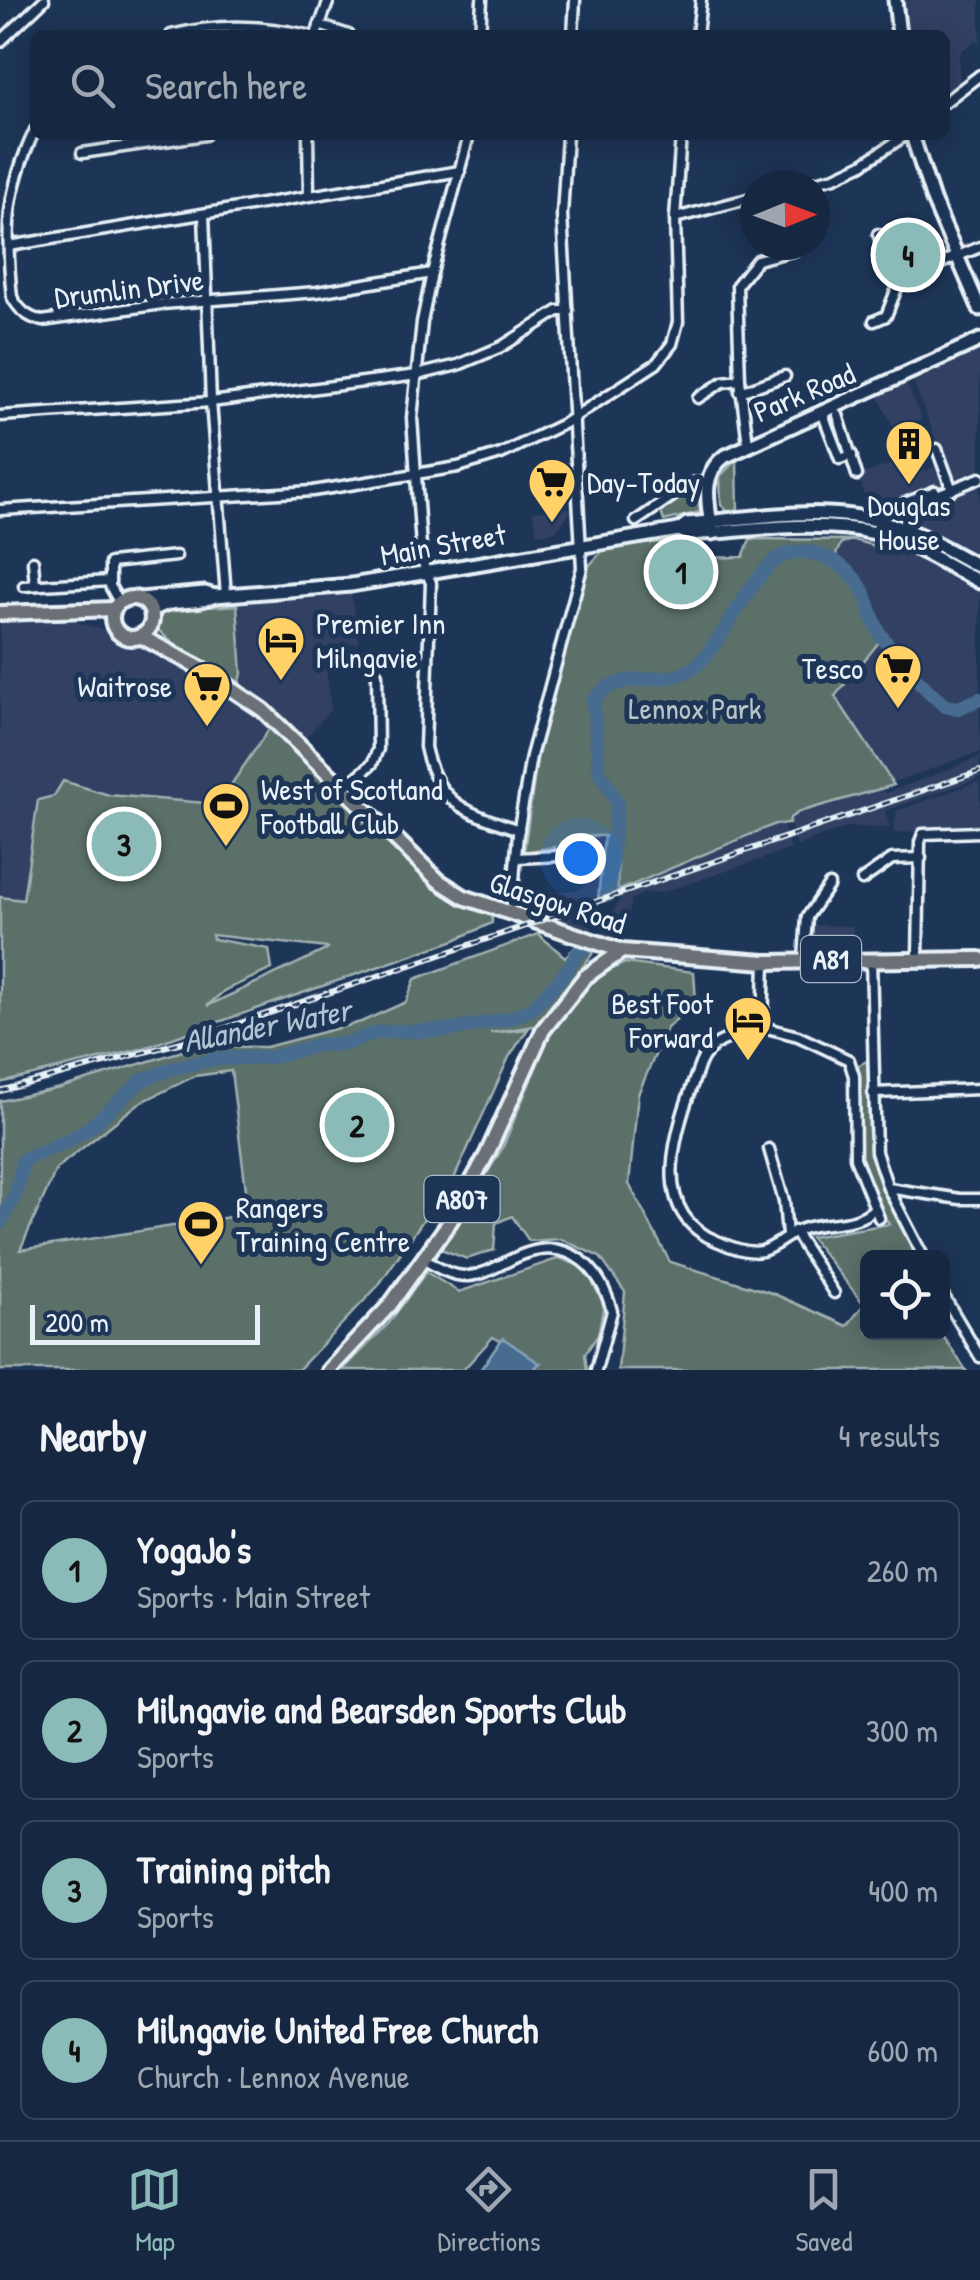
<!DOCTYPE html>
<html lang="en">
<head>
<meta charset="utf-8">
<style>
  body { margin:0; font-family:"Patrick Hand",sans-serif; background:#23344c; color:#f1f3f6 }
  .controls { position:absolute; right:30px; bottom:30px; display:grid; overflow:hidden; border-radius:15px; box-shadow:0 5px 25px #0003 }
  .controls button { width:90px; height:90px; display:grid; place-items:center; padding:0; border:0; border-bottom:2px solid #35445a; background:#162841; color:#f1f3f6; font:50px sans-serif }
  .compass { position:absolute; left:740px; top:170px; width:90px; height:90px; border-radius:50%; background:#162841; box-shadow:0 5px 25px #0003; rotate:89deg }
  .scale { position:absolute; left:30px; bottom:25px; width:230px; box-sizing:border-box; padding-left:10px; border:5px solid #e8f1f8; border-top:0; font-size:28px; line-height:35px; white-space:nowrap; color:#e8f1f8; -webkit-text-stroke:8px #1d3557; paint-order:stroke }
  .you { position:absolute; left:580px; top:858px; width:35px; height:35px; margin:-25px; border:8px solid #fff; border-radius:50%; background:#1a73e8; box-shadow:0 0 0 15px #1a73e833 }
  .badge { display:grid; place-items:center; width:65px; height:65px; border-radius:50%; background:#8bbbb9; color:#111; font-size:32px; font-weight:700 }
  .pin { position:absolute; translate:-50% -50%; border:5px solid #fff; box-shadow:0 2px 10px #0006 }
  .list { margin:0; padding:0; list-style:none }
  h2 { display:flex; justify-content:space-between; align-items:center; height:130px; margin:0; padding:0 40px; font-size:42px }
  h2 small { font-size:32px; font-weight:400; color:#9ea6b1 }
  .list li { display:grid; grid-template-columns:65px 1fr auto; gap:30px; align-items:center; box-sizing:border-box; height:140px; margin:0 20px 20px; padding:0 20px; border:2px solid #35445a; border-radius:15px }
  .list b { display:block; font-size:38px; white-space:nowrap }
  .list p { margin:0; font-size:32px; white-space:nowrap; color:#9ea6b1 }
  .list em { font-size:32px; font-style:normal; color:#9ea6b1 }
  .icon { flex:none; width:55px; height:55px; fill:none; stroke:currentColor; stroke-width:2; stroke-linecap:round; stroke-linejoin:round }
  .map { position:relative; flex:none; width:980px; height:1370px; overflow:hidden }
  .search { position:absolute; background:#162841; box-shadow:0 5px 25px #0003; left:30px; right:30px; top:30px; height:110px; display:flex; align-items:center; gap:25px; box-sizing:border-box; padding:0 35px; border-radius:15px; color:#9ea6b1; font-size:38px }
  .sheet { height:770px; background:#162841 }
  nav { display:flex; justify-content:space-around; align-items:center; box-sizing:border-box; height:140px; border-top:2px solid #35445a; background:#162841; font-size:28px; color:#9ea6b1 }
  nav a { display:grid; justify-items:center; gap:5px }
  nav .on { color:#8bbbb9 }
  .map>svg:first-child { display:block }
  .built { fill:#314163 }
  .green { fill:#5b6f6a; stroke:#a2b0b1; stroke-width:2.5; fill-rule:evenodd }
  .water { fill:#476c8f; stroke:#87a1b9; stroke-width:2.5 }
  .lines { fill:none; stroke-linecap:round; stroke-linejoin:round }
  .river { stroke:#476c8f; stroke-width:14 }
  .street-casing { stroke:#e8f1f8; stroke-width:15 }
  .secondary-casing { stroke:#e8f1f8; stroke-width:19 }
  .primary-casing { stroke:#e8f1f8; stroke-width:20 }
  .street { stroke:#1d3557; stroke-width:8 }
  .secondary { stroke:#1d3557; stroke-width:11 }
  .primary { stroke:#6a7074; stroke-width:12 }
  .rail-casing { stroke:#e8f1f8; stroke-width:6 }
  .rail { stroke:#1d3557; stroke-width:2.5; stroke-dasharray:8; stroke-linecap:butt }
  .labels { text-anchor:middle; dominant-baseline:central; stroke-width:10; stroke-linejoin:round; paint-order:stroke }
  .shield { fill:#1d3557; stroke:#abb9c8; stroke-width:2.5 }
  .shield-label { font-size:28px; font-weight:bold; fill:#e8f1f8 }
  .street-label { font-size:30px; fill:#e8f1f8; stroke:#1d3557 }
  .poi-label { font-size:30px; fill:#e8f1f8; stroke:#1d3557; text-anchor:start }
  .park-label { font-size:30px; fill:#b7c4c6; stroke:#1d3557 }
  .water-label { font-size:32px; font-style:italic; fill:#b0c2d3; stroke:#1d3557 }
</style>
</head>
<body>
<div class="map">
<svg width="980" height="1370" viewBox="0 0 980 1370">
  <rect width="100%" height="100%" fill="#1d3557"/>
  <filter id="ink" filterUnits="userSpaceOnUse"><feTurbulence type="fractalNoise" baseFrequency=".01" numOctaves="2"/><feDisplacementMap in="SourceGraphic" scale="20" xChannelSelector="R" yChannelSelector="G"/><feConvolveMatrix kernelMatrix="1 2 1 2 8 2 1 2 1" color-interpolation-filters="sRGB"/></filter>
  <g filter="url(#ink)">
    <g class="built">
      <path d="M905 0H980V43L976 41 962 50 959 56 960 83 945 95V35H909Z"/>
      <path d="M980 349V752L894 782 834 696 880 641 835 557 841 543 853 540 857 510 867 509 859 475 907 459 914 475 945 463 911 376Z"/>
      <path d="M906 383 922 419 895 430 878 396Z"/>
      <path d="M570 508V513L555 532 537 534 533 511Z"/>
      <path d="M349 579 359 643 324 648 331 709 302 742 240 682 242 673 237 643 236 590Z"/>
      <path d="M59 617 108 631 148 649 215 688 271 726 219 804 109 795 63 781 54 796 38 800 23 900 0 897V619Z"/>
      <path d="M980 757V778L885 811 890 828 847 827 797 846 789 821 799 813 880 789 886 793Z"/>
      <path d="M980 781V829L894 833 896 811Z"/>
      <path d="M775 824 783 826 791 849 661 893H645L632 899 623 941 601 935 620 898 618 891Z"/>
      <path d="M581 836H604L598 899 592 901 594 907 598 906 590 932 519 907V900L536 892 577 890 585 886Z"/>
      <path d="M812 925 853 926V949H809Z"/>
    </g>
    <g class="green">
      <path d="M737 459 738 511 728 512 721 505 720 476Z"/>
      <path d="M693 488 698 489 700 512 664 521 661 512Z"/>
      <path d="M691 538 696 558 743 557 750 539 853 540 886 549 853 540 841 543 835 557 862 580 880 641 835 696 894 785 799 812 790 818 789 824H775L618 891 616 841 604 836H582L585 865 581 866 583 851 580 845 575 846 573 851 568 842H562L561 850 555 853 554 847 524 852 537 759 587 568 604 549Z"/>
      <path d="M237 605 242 673 240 682 179 649 157 629 158 613 163 610Z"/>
      <path d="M271 726 443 891 461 905 492 915V923L455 940 141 1049 0 1083V897L23 900 38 800 54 796 63 781 109 795 218 804ZM212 935 327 948 328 949 207 1006 225 990 272 969 269 949 213 939Z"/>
      <path d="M538 934 565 957 579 944 596 949 540 1025 490 1033 528 1029 509 1057 452 1183 426 1187 441 1194 378 1286 298 1370H0V1101L60 1088 199 1046 266 1047 361 1022 406 1002 415 979ZM231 1071 249 1214 20 1250 57 1168 138 1104 195 1076Z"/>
      <path d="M625 963 694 972 696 1001 667 1028 638 1094 629 1184 670 1262 772 1293 847 1326 864 1304 810 1237 889 1224C853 1173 857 1125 857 1066L867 1061 869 1132 876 1171 917 1257 868 1258V1332L941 1333 966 1370H618L625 1292 600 1257 561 1239 529 1241 512 1216 496 1223 494 1250 467 1259 441 1249 502 1149 550 1034 594 977Z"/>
      <path d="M560 1258 585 1268 604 1304 598 1335 585 1354 587 1370H524L529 1357 493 1337 463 1370H343L389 1323 426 1272 459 1292Z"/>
    </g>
    <g class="water">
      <path d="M604 836 616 842 618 891 598 899Z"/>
      <path d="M503 1338 539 1363H540L533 1370H480Z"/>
    </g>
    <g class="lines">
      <g class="river">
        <path d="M608 895 617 802 599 771 593 701C620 664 668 692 698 664 725 638 742 592 771 564 801 537 844 559 862 589 871 604 872 624 883 638 901 662 922 687 945 706L958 708 980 699"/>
        <path d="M0 1223 16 1193 23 1160 67 1141 92 1126 142 1080 174 1068 216 1059 273 1057 318 1045 345 1044 379 1032 451 1030 511 1018 532 1009 566 972 577 954 585 949"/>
      </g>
      <g class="street-casing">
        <g id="street">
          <path d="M319 25 349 35"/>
          <path d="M171 35C218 23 261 25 308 35"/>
          <path d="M316 35 329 0"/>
          <path d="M480 35 482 0"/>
          <path d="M573 35 575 0"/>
          <path d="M697 35 701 0"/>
          <path d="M0 42 44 0"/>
          <path d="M945 102 980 75"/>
          <path d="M35 130C6 191 5 231 12 297 19 310 27 317 42 321L162 304 317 292 432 273"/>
          <path d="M308 135 309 196"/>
          <path d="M469 135 432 273 422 322 412 418 422 561 431 583 425 747C438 806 467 812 519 830"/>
          <path d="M82 153 205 135"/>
          <path d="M803 185 835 177 861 165 906 135"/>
          <path d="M204 214 211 402 226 595"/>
          <path d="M675 218 755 197"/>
          <path d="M878 234 894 274 902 281"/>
          <path d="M9 246 460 171"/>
          <path d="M874 321 886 316 897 288 907 277 980 247"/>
          <path d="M740 392 785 376"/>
          <path d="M698 398 723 382 740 380"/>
          <path d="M822 412 840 459 852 455"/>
          <path d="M838 415 857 475"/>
          <path d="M0 416 211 402 417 375 458 365 501 347 558 311H568"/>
          <path d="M748 444 740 380 737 285 757 260 796 250"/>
          <path d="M937 449 952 490"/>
          <path d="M903 504 935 491 937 495 980 478"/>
          <path d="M0 510 313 491 458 467 501 454 565 423 656 364 672 344 678 322 675 218 681 135"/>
          <path d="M636 521 692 483 707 482"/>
          <path d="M33 561 35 585"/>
          <path d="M24 586 110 581"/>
          <path d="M119 602 110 586V563L176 556"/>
          <path d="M344 788 372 764 378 749 377 674"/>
          <path d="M516 858 581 855"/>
          <path d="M862 880 892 859 921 858"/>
          <path d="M512 903 518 834 531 756 582 568 562 215 567 135"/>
          <path d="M871 959 876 1152 888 1188 924 1258"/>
          <path d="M918 959 920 842 923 834 980 832"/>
          <path d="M804 960 807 917 829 885"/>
          <path d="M765 962 763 1027C739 1037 711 1037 700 1064 680 1119 642 1211 717 1241 730 1247 748 1254 762 1251 776 1247 788 1234 802 1229 827 1220 854 1228 875 1208"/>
          <path d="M763 1027 798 1036 849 1060 854 1076 855 1158 879 1218"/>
          <path d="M873 1093 980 1089"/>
          <path d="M769 1149 784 1201 787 1235"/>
          <path d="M888 1188 960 1199H980"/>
          <path d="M794 1231 834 1293"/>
          <path d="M425 1260C438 1268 452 1277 469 1276 490 1274 507 1259 527 1253 572 1238 601 1270 612 1311L596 1370"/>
          <path d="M942 1293 980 1357"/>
        </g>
      </g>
      <g class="secondary-casing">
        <g id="secondary">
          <path d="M895 0 899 35"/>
          <path d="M912 135 933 200 980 309"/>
          <path d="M679 530 688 534C748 531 816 519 874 533 912 542 946 565 980 582"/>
          <path d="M712 533C709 506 699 476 724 457L980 340"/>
          <path d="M140 599 205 593 215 596 351 585 679 530 687 524C751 518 826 504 889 524 921 533 951 552 980 567"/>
          <path d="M151 612C169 596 194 606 215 596"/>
        </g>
      </g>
      <g class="primary-casing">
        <g id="primary">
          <circle cx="132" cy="618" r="20"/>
          <path d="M0 613 114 609"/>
          <path d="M140 636 202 669 263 710 439 881 464 897 622 951 765 962 980 959"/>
          <path d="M329 1370 390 1305 451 1220 487 1154 543 1030 585 977 622 951"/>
        </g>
      </g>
      <use href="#street" class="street"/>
      <use href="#secondary" class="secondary"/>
      <use href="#primary" class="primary"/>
      <g class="rail-casing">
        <path id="rail" d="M0 1091 193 1039 980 771"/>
      </g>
      <use href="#rail" class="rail"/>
    </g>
  </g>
  <defs>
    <g id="building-pin" transform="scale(2.5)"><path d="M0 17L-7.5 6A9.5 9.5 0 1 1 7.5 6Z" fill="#ffd166" stroke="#1d3557"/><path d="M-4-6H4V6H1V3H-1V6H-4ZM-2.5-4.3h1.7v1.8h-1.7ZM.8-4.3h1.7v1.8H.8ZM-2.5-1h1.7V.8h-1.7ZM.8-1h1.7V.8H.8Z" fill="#111"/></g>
    <g id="supermarket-pin" transform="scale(2.5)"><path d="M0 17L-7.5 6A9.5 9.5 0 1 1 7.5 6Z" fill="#ffd166" stroke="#1d3557"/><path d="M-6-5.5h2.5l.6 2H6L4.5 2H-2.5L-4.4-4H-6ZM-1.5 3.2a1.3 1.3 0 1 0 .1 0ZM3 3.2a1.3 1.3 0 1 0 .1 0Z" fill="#111"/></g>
    <g id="hotel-pin" transform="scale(2.5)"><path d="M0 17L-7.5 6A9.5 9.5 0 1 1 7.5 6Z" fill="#ffd166" stroke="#1d3557"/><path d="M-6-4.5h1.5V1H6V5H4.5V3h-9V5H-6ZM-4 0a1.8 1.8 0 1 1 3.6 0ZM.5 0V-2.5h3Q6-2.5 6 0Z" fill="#111"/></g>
    <g id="stadium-pin" transform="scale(2.5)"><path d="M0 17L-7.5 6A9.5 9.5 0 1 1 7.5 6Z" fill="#ffd166" stroke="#1d3557"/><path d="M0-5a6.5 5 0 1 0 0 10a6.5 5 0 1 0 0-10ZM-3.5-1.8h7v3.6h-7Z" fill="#111"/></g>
  </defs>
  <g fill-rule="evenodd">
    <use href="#building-pin" x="909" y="444"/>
    <use href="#supermarket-pin" x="552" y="482"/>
    <use href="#hotel-pin" x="281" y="640"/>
    <use href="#supermarket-pin" x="898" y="668"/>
    <use href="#supermarket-pin" x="207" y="686"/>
    <use href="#stadium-pin" x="226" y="806"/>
    <use href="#hotel-pin" x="748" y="1020"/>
    <use href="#stadium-pin" x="201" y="1224"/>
  </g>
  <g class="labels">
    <g class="shield">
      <rect x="801" y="936" width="60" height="46" rx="8"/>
      <rect x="424.5" y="1176" width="75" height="46" rx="8"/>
    </g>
    <g class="shield-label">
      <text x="831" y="959">A81</text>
      <text x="462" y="1199">A807</text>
    </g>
    <g class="street-label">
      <text transform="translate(129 288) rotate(-7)">Drumlin Drive</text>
      <text transform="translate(804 392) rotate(-23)">Park Road</text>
      <text transform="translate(443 544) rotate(-10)">Main Street</text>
      <text transform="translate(558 902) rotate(18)">Glasgow Road</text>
    </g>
    <g class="poi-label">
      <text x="587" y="482">Day-Today</text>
      <text x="909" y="505" text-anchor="middle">Douglas<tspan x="909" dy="34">House</tspan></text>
      <text x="316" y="623">Premier Inn<tspan x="316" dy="34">Milngavie</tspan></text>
      <text x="863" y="668" text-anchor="end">Tesco</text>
      <text x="172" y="686" text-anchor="end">Waitrose</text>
      <text x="261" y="789">West of Scotland<tspan x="261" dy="34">Football Club</tspan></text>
      <text x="713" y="1003" text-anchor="end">Best Foot<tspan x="713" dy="34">Forward</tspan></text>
      <text x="236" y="1207">Rangers<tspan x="236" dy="34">Training Centre</tspan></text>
    </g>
    <g class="park-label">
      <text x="695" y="708">Lennox Park</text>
    </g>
    <g class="water-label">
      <text transform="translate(267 1025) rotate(-11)">Allander Water</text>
    </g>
  </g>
</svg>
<div class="controls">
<button><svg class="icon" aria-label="locate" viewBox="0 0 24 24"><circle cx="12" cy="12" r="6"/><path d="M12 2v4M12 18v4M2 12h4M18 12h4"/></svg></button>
</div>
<svg class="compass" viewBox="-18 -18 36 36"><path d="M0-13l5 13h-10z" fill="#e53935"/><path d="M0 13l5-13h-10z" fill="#9ea6b1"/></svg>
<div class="scale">200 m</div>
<div class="you"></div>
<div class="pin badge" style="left:681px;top:572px">1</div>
<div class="pin badge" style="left:357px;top:1125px">2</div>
<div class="pin badge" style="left:124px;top:844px">3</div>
<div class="pin badge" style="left:908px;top:255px">4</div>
<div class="search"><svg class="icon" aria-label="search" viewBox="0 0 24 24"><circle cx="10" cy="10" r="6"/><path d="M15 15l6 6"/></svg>Search here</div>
</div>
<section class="sheet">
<h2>Nearby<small>4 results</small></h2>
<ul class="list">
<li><span class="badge">1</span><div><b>YogaJo's</b><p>Sports · Main Street</p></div><em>260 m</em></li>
<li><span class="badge">2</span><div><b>Milngavie and Bearsden Sports Club</b><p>Sports</p></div><em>300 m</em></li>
<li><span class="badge">3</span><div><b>Training pitch</b><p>Sports</p></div><em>400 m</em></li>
<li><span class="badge">4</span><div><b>Milngavie United Free Church</b><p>Church · Lennox Avenue</p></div><em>600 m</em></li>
</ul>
</section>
<nav>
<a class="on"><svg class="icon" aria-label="map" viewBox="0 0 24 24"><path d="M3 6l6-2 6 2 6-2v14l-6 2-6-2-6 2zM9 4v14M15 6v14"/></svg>Map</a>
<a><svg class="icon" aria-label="directions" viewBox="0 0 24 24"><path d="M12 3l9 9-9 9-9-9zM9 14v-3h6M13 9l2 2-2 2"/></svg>Directions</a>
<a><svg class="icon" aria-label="saved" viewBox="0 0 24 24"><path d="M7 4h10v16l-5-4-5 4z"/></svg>Saved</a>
</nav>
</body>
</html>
